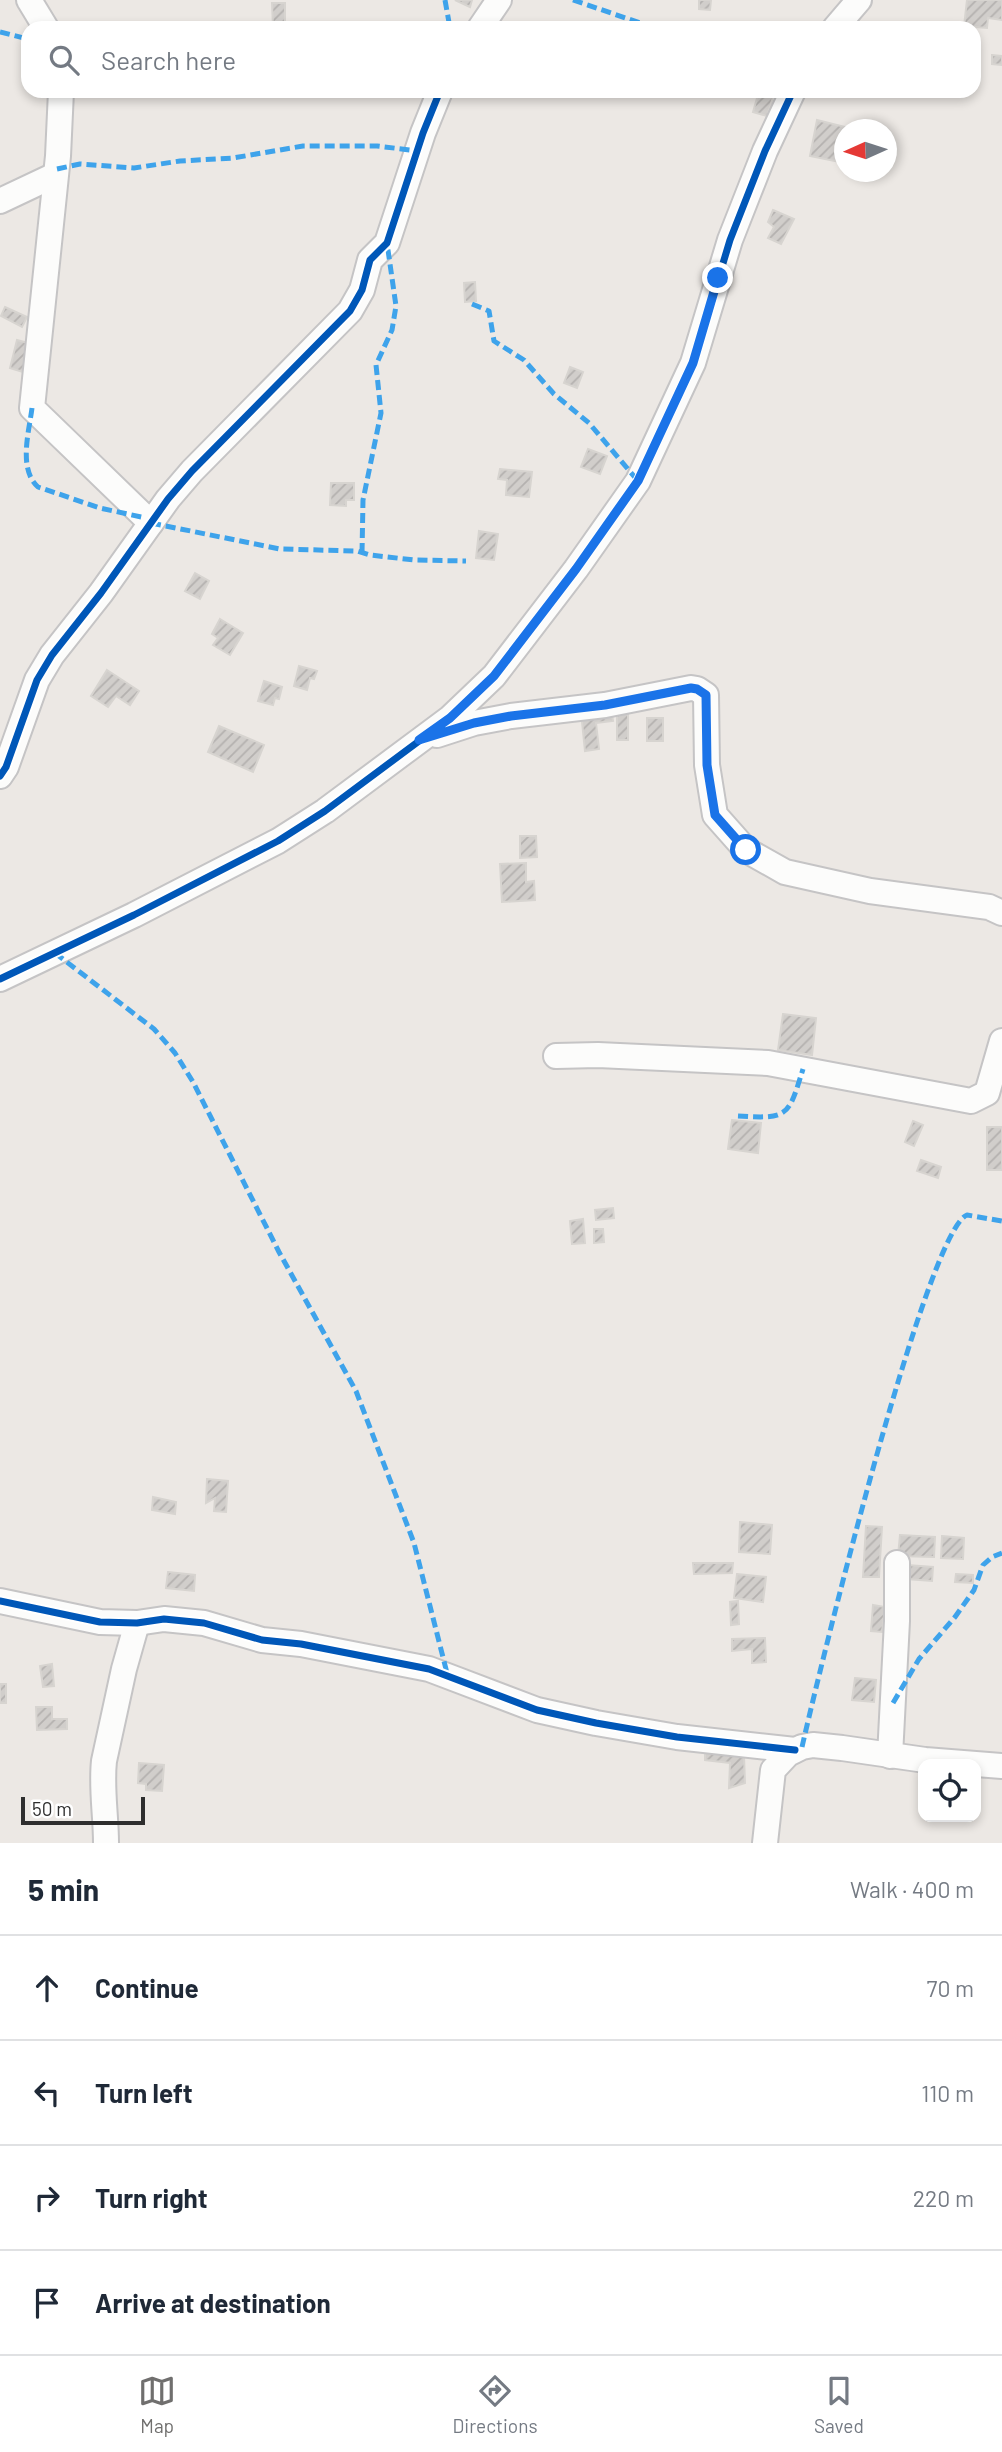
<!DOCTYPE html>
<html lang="en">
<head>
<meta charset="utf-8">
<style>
  body { margin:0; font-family:Barlow,sans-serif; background:#f2f2f3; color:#1f2937 }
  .controls { position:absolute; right:21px; bottom:21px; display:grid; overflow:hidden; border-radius:14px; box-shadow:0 4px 10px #0003 }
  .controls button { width:63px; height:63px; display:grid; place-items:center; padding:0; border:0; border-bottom:2px solid #e0e1e3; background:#fff; color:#1f2937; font:35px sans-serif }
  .compass { position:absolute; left:834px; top:119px; width:63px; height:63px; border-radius:50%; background:#fff; box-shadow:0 4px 10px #0003; rotate:267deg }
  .scale { position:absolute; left:21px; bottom:18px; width:124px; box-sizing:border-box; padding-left:7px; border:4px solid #2e2e2e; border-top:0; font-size:19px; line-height:24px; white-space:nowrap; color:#2e2e2e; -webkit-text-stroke:5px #fff; paint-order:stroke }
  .stop { position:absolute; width:21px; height:21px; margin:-16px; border:5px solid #1a73e8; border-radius:50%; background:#fff }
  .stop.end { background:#1a73e8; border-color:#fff; box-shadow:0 2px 7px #0008 }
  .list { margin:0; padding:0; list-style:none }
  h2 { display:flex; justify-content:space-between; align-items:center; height:91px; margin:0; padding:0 28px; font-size:30px }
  h2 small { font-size:23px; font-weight:400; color:#747a83 }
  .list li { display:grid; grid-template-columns:46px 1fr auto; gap:21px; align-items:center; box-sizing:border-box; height:105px; padding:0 28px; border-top:2px solid #e0e1e3 }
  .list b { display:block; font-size:26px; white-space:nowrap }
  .list em { font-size:23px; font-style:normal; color:#747a83 }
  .icon { flex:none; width:38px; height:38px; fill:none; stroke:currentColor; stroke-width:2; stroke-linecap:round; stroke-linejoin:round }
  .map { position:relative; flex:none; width:1002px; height:1843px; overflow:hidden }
  .search { position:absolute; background:#fff; box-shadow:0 4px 10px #0003; left:21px; right:21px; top:21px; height:77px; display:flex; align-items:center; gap:18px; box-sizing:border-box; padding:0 24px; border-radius:21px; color:#747a83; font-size:26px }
  .sheet { height:511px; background:#fff }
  nav { display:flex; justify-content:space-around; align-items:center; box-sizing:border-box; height:98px; border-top:2px solid #e0e1e3; background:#fff; font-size:19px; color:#747a83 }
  nav a { display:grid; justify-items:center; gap:4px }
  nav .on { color:#706f6e }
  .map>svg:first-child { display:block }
  .building { fill:url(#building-hatch); stroke:#d7d4d0; stroke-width:2 }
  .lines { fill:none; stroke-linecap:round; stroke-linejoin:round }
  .minor-casing { stroke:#c5c4c5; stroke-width:28 }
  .minor { stroke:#fcfcfb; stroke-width:24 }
  .quiet { stroke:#3ea3eb; stroke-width:5; stroke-dasharray:10 5; stroke-linecap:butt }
  .cycleway-casing { stroke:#fff; stroke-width:11 }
  .cycleway { stroke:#0057b8; stroke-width:7 }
  .route { stroke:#1a73e8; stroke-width:9 }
</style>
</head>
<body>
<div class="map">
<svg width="1002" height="1843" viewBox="0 0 1002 1843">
  <defs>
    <pattern id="building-hatch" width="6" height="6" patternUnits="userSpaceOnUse" patternTransform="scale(1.75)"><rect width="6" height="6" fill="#d1cecb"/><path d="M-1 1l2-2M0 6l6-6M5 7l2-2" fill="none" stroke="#b4b1af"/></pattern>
  </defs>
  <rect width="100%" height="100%" fill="#ece8e4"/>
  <g class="building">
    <path d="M455 0H472L470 7Z"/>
    <path d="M699 0H711L710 10 699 9Z"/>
    <path d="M967 0H1002V20L988 18 987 28 964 26Z"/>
    <path d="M272 3H285V28H273Z"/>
    <path d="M992 55 1002 56V65L992 64Z"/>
    <path d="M759 91H775L767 116 753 112Z"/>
    <path d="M817 120 849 128 844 130V146L840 162 810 156Z"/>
    <path d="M773 210 794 219 781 244 768 238 774 227 768 222Z"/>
    <path d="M475 282 476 301 465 302 464 283Z"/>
    <path d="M5 307 27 317 22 327 1 316Z"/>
    <path d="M17 340 32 344 23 372 10 368Z"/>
    <path d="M570 367 583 372 577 388 564 383Z"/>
    <path d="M588 449 607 456 600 474 581 467Z"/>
    <path d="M500 469 532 472 529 497 506 495 507 480 498 479Z"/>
    <path d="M331 483H354V500H346V506L330 505Z"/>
    <path d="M479 531 498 534 494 560 476 558Z"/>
    <path d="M195 573 209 581 200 599 185 591Z"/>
    <path d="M220 619 243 633 230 655 213 645 218 638 212 634Z"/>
    <path d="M299 666 317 671 314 679 310 678 307 690 294 686Z"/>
    <path d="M107 670 139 691 130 705 116 696 108 707 91 696Z"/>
    <path d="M264 681 282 687 279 699 275 698 273 705 258 701Z"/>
    <path d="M611 708 613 721 596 723 599 749 585 751 581 712Z"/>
    <rect x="617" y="712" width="11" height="28"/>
    <rect x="647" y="718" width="16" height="23"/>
    <path d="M219 726 264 745 253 772 208 752Z"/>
    <path d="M520 836H536L537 857 520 858Z"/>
    <path d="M526 863V882L534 881 535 900 502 902 500 864Z"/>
    <path d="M783 1014 816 1018 812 1055 778 1050Z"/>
    <path d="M732 1120 761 1123 758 1153 728 1149Z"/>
    <path d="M913 1121 923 1125 914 1146 905 1142Z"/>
    <rect x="987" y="1127" width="15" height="43"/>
    <path d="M921 1160 941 1167 938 1178 917 1171Z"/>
    <path d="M613 1208 614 1218 596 1220 595 1210Z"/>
    <path d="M583 1219 585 1243 572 1244 570 1221Z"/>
    <path d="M594 1229H603L604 1242 594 1243Z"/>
    <path d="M207 1479 228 1481 226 1512 214 1511 215 1498 206 1503Z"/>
    <path d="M153 1497 176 1502 175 1514 152 1510Z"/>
    <path d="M740 1522 772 1525 770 1554 739 1552Z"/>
    <path d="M866 1526 882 1527 879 1577H863Z"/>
    <path d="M900 1535 935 1537 934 1557 898 1556Z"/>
    <path d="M942 1536 964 1538 963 1559 941 1558Z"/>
    <path d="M693 1563H733L732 1573 694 1574Z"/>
    <path d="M907 1565 933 1567 932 1581 906 1579Z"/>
    <path d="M168 1572 195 1575 194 1591 166 1588Z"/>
    <path d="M737 1574 766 1577 763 1602 734 1598Z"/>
    <path d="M956 1574 973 1575V1583L955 1582Z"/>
    <path d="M738 1601 739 1624 731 1625 730 1602Z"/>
    <path d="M873 1605 885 1607 882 1632 871 1631Z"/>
    <path d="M765 1638 766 1662 752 1663V1649L732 1651V1639Z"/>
    <path d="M52 1664 54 1686 43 1687 40 1666Z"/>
    <path d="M855 1678 876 1680 874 1702 852 1700Z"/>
    <rect x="0" y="1684" width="6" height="19"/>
    <path d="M36 1707H52V1719H67V1729L37 1730Z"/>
    <path d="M705 1751 744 1756 745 1783 729 1788 730 1763 705 1760Z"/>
    <path d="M139 1763 164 1765 162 1791 146 1790V1784L138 1783Z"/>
  </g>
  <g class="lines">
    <g class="minor-casing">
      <g id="minor">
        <path d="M29 0 46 28"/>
        <path d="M480 28 499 0"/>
        <path d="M835 28 859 0"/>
        <path d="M61 91 58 156 32 408 151 523"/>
        <path d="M0 201 55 175"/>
        <path d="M437 735 474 723 511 716 605 705 691 688 697 689 706 695 707 765 715 815 746 850 785 872 870 891 989 907 1002 913"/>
        <path d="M0 776 6 767 37 680 52 655 101 593 168 499 192 471 350 311 362 290 370 260 387 243 423 133 440 91"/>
        <path d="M0 979 134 915 278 841 325 811 450 718 494 676 576 569 638 481 693 363 730 240 765 151 793 91"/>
        <path d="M556 1056 598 1055 768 1063 971 1101 987 1093 1002 1041"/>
        <path d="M0 1601 100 1622 137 1623 164 1619 204 1623 262 1640 301 1644 429 1669 537 1710 596 1723 677 1737 795 1750"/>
        <path d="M890 1756 897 1621V1563"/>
        <path d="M106 1843C106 1815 101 1788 104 1761L124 1669 137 1623"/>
        <path d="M765 1843 773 1770 788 1754 802 1747 813 1745 842 1748 925 1760 1002 1766"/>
      </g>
    </g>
    <use href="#minor" class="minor"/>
    <g class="quiet">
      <path d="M445 0 450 28"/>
      <path d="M573 0 655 28"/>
      <path d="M0 32 28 39"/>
      <path d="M57 169 80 164 134 168 180 161 233 158 303 146H377L418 151"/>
      <path d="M472 304 489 311 494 341 524 360 554 394 589 423 638 481"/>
      <path d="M32 408C29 432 18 469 38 487L100 508 146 518"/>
      <path d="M151 523 280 549 357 551 370 555 414 560 466 561"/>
      <path d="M362 553 363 500 381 413 376 365 392 330 396 306 387 243"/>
      <path d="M55 953 154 1029 175 1053 193 1082 279 1252 356 1391 414 1543 448 1677"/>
      <path d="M738 1116C789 1119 788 1117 803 1069"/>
      <path d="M893 1703 919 1659 955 1617 974 1590 983 1565 992 1557 1002 1553"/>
      <path d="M802 1747C817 1680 926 1232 967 1215L1002 1221"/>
    </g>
    <g class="cycleway-casing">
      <g id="cycleway">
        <path d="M0 776 6 767 37 680 52 655 101 593 168 499 192 471 350 311 362 290 370 260 387 243 423 133 440 91"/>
        <path d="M0 979 134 915 278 841 325 811 450 718 494 676 576 569 638 481 693 363 730 240 765 151 793 91"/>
        <path d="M0 1601 100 1622 137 1623 164 1619 204 1623 262 1640 301 1644 429 1669 537 1710 596 1723 677 1737 795 1750"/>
      </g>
    </g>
    <use href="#cycleway" class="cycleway"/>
  </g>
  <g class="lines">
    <path class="route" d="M718 278 693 363 638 481 576 569 494 676 450 718 419 740 474 723 511 716 605 705 691 688 697 689 706 695 707 765 715 815 746 850"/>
  </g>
</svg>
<div class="controls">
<button><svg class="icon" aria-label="locate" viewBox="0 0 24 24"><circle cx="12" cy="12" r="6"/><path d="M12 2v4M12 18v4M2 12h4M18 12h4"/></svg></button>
</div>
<svg class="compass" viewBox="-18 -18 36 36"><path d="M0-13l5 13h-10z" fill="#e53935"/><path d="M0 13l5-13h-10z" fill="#747a83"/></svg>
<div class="scale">50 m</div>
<div class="stop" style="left:746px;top:850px"></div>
<div class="stop end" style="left:718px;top:278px"></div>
<div class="search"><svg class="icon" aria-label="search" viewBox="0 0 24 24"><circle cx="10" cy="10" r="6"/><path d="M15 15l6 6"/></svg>Search here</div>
</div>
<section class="sheet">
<h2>5 min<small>Walk · 400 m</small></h2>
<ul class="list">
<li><svg class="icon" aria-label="ahead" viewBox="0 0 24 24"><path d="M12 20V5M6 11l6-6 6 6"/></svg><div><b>Continue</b></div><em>70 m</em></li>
<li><svg class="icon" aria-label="left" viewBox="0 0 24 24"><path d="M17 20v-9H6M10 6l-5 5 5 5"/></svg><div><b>Turn left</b></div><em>110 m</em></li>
<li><svg class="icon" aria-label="right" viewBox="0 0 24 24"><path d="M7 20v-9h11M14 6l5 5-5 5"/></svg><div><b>Turn right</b></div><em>220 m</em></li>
<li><svg class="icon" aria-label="arrive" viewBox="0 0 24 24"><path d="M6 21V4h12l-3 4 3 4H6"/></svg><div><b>Arrive at destination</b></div></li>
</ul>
</section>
<nav>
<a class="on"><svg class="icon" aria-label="map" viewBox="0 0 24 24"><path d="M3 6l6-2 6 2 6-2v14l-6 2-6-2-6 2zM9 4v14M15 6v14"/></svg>Map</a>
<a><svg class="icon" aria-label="directions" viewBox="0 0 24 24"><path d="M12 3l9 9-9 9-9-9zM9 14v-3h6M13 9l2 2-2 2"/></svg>Directions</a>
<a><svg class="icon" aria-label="saved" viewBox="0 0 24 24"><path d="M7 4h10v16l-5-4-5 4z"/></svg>Saved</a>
</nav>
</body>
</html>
